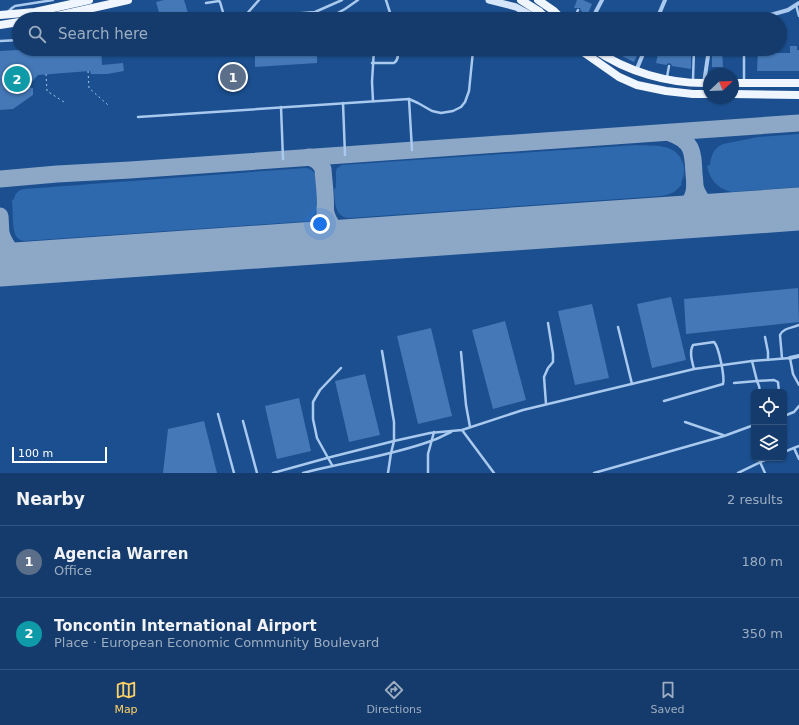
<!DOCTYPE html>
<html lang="en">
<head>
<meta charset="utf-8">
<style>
  body { margin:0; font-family:"DejaVu Sans",sans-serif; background:#1d4271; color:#f1f3f6 }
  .controls { position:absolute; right:12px; bottom:12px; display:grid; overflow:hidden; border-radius:6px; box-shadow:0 1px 3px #0004 }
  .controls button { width:36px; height:36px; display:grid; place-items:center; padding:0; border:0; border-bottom:1px solid #33557e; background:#143b6b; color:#f1f3f6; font:20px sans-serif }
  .compass { position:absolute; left:703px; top:68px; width:36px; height:36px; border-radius:50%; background:#143b6b; box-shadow:0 1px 3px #0004; rotate:67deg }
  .scale { position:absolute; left:12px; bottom:10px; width:95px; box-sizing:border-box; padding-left:4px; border:2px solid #fff; border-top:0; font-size:11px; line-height:14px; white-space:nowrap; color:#fff; -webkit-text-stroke:3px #1b4f8f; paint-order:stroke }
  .you { position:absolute; left:320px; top:224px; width:14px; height:14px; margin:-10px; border:3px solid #fff; border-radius:50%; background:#1a73e8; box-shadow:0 0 0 6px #1a73e833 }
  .badge { display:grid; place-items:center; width:26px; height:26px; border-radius:50%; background:#ffd166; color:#fff; font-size:13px; font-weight:700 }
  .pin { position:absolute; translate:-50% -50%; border:2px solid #fff; box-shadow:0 1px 4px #0006 }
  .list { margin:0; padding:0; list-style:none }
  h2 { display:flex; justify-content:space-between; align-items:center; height:52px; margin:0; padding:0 16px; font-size:17px }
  h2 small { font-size:13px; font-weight:400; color:#9dadc1 }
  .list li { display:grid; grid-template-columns:26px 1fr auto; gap:12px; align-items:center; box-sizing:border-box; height:72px; padding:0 16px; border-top:1px solid #33557e }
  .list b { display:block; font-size:15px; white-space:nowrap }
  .list p { margin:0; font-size:13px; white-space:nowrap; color:#9dadc1 }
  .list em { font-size:13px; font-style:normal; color:#9dadc1 }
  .icon { flex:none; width:22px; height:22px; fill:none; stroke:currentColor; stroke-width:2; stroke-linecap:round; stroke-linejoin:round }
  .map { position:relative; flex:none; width:799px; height:473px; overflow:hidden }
  .search { position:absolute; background:#143b6b; box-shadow:0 1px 3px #0004; left:12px; right:12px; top:12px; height:44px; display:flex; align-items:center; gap:10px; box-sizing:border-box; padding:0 14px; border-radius:22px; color:#9dadc1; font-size:15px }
  .sheet { height:196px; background:#143b6b }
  nav { display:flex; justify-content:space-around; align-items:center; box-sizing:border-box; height:56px; border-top:1px solid #33557e; background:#143b6b; font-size:11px; color:#9dadc1 }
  nav a { display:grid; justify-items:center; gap:2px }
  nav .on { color:#ffd166 }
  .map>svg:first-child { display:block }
  .green { fill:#2e69ad }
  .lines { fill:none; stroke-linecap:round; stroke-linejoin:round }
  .taxiway { stroke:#8da7c7; stroke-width:17 }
  .runway { stroke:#8da7c7; stroke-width:43 }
  .building { fill:#4478b7 }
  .path { stroke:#a9c9ee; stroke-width:1; stroke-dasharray:2 3; stroke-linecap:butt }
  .lane { stroke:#a9c9ee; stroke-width:2.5 }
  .street { stroke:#a9c9ee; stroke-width:4 }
  .secondary { stroke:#d6e6fa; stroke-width:7 }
  .primary { stroke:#f0f6ff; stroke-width:8 }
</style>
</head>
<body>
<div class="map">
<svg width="799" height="473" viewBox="0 0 799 473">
  <rect width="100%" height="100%" fill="#1b4f8f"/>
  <g class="green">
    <path d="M799 134V187L731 192C717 188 710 180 707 166L710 165C711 155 714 148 723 144L758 137Z"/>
    <path d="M636 145C653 146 675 143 682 161 686 169 684 175 681 183L682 184C676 192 670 195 661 196L349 218C334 217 335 201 334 190L336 187V171L337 168 342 165Z"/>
    <path d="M306 168C312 169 316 173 317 179 317 191 322 211 311 219V221L24 241C20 240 18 239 16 236 12 230 13 208 12 200L14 199C15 194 18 190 24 189Z"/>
  </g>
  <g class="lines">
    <g class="taxiway">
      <path d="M670 133C693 141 693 152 694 174 695 182 696 190 692 198 688 206 680 213 673 218"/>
      <path d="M0 179 57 174 130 170 799 123"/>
      <path d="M695 187C701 204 710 209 727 214"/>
      <path d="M325 208C328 228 339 234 357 240"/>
      <path d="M0 216 1 234 0 242"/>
      <path d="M1 234C5 244 11 256 23 260 29 261 36 261 42 262"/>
      <path d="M300 244C307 241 315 238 319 232 330 216 324 187 323 169 320 162 316 159 309 157"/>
    </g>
    <path class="runway" d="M0 265 799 209"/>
  </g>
  <g class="building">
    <path d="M164 0H184L188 13 168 19H161L156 2Z"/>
    <path d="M577 0H583L592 4 586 18 580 16 582 11H581L580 8H574Z"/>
    <path d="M790 46H797V50H799V71H757L758 49H770V53H790Z"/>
    <path d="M35 49H101L102 65 123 63 124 71 107 74H91L90 71 38 75 27 87 33 88V95L13 109 0 110V51Z"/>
    <path d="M255 49H317V63L255 67Z"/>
    <path d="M623 49H640L634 62 620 55Z"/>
    <path d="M659 49H669L668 53 671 55 674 52 678 53 679 49H687L686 53 691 54V69L672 66 671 64 669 63 666 65 656 63Z"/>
    <path d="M720 49H722L723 67H712V55Z"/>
    <path d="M245 72 246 82 221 84 219 74Z"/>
    <path d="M798 288 799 322 686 334 684 299Z"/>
    <path d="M671 297 686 360 652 368 637 304Z"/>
    <path d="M592 304 609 378 575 385 558 311Z"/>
    <path d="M505 321 526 400 493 409 472 330Z"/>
    <path d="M431 328 452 416 418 424 397 336Z"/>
    <path d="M365 374 380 435 349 442 335 381Z"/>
    <path d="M299 398 311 451 277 459 265 406Z"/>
    <path d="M204 421 217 473H163L168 429Z"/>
  </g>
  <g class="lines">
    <g class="path">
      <path d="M88 71 89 88 108 105"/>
      <path d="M46 74 47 91 64 102"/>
    </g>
    <g class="lane">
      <path d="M386 0 392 19"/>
      <path d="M206 3 219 1 220 2 225 19"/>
      <path d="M796 5 799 16"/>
      <path d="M8 12 12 8 15 6 53 0"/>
      <path d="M244 17 259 0"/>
      <path d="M229 19 315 12 342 0"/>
      <path d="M331 19 334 15 345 9 358 0"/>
      <path d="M574 19 578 10"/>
      <path d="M0 41 19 40"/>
      <path d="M737 49 744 55V81"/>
      <path d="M671 52 672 49"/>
      <path d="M604 55 607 49"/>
      <path d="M372 63H394C399 60 398 54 398 49"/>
      <path d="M667 77 669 66"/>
      <path d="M693 80 694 49"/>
      <path d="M409 99 412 150"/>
      <path d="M373 101 372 82 374 49"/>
      <path d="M343 103 345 155"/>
      <path d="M281 107 283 159"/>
      <path d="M138 117 409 99 418 103 432 111 441 113 453 111 461 107 465 102 469 91 473 51"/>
      <path d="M618 327 632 384"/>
      <path d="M765 337 768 352V360"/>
      <path d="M382 351 394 422V441L391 453 388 473"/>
      <path d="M461 352 466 405 470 427"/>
      <path d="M782 358 780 335C783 328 792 328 799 325"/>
      <path d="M752 361 757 381 774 380 778 382 779 392"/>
      <path d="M734 383 757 381 759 386 760 392"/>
      <path d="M664 401 723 384C725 378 719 347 714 342L693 345C689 352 692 361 694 369"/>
      <path d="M546 404 544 377 548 368 553 362V354L548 323"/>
      <path d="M218 414 234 473"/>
      <path d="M784 416 794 412 799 406"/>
      <path d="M243 421 257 473"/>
      <path d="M685 422 723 435"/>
      <path d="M462 430 494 473"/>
      <path d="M794 448 799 459"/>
      <path d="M784 452 799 446"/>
      <path d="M760 462 765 473"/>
      <path d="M332 465 317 438 313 419V402L320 390 341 368"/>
      <path d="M273 473 327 458 394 441 430 433 462 430 523 410 694 369 752 361 790 358 793 374 799 385"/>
      <path d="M303 473C345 462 390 456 431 441 438 439 444 435 451 432"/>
      <path d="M428 473V454L434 432"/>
      <path d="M594 473 724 436 754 425"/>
      <path d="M738 473 769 458"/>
    </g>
    <g class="street">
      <path d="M659 16 666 19"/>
      <path d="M592 19 602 0"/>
      <path d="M657 19 665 0"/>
      <path d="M756 19 788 10 799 3"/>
      <path d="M636 71 645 49"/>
      <path d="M704 83 709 49"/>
      <path d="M790 358 799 356"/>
    </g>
    <path class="secondary" d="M489 0 516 7 538 19"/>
    <g class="primary">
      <path d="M521 0 540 12 547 19"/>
      <path d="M538 0 554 11 562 19"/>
      <path d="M0 15 35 12 89 0"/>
      <path d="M43 19 128 0"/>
      <path d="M0 25 19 22"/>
      <path d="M579 49 619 77 637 85 666 91 693 94H709"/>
      <path d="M594 49C627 72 669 84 709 83"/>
      <path d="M733 83H799"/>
      <path d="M733 94 799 95"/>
    </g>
  </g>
</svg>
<div class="controls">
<button><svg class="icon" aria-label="locate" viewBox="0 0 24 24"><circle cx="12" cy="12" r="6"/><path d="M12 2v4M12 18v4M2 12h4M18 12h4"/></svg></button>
<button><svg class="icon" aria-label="layers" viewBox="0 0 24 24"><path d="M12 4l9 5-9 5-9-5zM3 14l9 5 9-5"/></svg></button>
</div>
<svg class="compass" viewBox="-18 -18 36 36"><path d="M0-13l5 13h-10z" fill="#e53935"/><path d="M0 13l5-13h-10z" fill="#9dadc1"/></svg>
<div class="scale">100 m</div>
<div class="you"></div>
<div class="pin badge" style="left:233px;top:77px;background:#5c6f8a">1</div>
<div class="pin badge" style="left:17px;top:79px;background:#0f9aa8">2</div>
<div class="search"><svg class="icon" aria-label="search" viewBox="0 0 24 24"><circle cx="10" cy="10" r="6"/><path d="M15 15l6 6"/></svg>Search here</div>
</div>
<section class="sheet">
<h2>Nearby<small>2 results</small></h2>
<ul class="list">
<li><span class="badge" style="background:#5c6f8a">1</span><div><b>Agencia Warren</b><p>Office</p></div><em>180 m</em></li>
<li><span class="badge" style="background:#0f9aa8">2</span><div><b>Toncontin International Airport</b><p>Place · European Economic Community Boulevard</p></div><em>350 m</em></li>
</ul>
</section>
<nav>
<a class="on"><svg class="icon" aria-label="map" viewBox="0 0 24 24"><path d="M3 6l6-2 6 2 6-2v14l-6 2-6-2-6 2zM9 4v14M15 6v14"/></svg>Map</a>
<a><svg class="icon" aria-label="directions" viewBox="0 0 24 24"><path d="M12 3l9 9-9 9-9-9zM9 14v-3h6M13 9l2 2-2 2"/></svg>Directions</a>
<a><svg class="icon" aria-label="saved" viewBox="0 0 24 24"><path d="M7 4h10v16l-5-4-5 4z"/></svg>Saved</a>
</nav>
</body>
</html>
